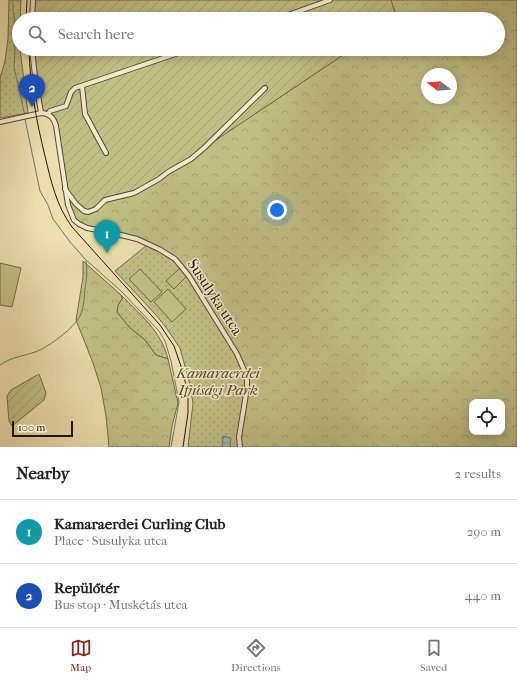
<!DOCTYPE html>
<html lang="en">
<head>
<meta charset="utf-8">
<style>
  body { margin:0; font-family:"IM FELL French Canon",serif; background:#f2f2f2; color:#222 }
  .controls { position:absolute; right:12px; bottom:12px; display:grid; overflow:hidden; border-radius:8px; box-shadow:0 2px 10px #0003 }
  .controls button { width:36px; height:36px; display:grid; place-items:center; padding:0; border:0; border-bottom:1px solid #e0e0e0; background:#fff; color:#222; font:20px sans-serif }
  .compass { position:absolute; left:421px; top:68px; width:36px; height:36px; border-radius:50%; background:#fff; box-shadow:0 2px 10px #0003; rotate:286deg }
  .scale { position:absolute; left:12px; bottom:10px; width:61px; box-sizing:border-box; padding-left:4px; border:2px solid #23170b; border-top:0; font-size:11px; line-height:14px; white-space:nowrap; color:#23170b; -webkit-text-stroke:3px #f3eaca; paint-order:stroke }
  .you { position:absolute; left:277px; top:210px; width:14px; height:14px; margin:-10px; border:3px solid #fff; border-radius:50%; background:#1a73e8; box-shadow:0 0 0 6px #1a73e833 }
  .badge { display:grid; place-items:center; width:26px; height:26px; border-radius:50%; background:#8f2418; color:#fff; font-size:13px; font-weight:700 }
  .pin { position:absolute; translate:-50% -33px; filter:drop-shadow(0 1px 2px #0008) }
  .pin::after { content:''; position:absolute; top:21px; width:14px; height:12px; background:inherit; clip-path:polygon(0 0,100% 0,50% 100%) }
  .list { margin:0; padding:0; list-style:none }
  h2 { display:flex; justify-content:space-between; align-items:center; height:52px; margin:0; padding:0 16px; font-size:17px }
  h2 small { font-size:13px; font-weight:400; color:#767676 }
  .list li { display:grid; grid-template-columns:26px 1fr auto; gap:12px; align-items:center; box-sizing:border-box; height:64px; padding:0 16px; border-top:1px solid #e0e0e0 }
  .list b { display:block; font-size:15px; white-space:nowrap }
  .list p { margin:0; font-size:13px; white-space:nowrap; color:#767676 }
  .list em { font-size:13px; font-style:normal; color:#767676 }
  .icon { flex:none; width:22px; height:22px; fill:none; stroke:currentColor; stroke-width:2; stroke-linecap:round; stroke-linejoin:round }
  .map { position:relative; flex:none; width:517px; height:447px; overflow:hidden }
  .search { position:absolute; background:#fff; box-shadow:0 2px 10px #0003; left:12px; right:12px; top:12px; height:44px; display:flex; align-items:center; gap:10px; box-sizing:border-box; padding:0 14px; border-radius:22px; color:#767676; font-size:15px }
  .sheet { height:180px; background:#fff }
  nav { display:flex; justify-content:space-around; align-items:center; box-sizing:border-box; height:56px; border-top:1px solid #e0e0e0; background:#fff; font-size:11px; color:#767676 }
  nav a { display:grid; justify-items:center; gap:2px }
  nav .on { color:#8f2418 }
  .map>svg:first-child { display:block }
  .grass { fill:url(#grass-dots); stroke:#726c48 }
  .forest { fill:url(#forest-crowns); stroke:#726c48; fill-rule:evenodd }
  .garden { fill:url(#garden-furrows); stroke:#726c48 }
  .pitch { fill:#c0c085; stroke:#726c48 }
  .water { fill:url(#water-rules); stroke:#6a7a6f }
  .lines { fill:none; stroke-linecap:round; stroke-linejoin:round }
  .stream { stroke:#6a7a6f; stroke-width:1 }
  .minor-casing { stroke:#564934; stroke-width:6 }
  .minor { stroke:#f3eaca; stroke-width:4 }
  .tram { stroke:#23170b; stroke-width:1 }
  .labels { text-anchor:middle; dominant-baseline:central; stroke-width:3; stroke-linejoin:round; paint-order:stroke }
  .street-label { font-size:15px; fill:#23170b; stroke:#f3eaca }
  .park-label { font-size:15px; font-style:italic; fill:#524a30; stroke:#f3eaca }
</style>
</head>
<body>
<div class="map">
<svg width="517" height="447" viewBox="0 0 517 447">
  <defs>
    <pattern id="grass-dots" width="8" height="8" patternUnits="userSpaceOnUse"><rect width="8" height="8" fill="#c0c085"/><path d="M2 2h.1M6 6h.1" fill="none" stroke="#a5a472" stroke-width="1.8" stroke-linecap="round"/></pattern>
    <pattern id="forest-crowns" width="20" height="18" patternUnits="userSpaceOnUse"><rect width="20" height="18" fill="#c0c085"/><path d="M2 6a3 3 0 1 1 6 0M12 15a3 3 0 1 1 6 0" fill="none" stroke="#a5a472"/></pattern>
    <pattern id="garden-furrows" width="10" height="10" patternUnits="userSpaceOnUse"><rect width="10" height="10" fill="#c0c085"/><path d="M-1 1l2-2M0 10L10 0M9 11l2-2" fill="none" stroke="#a5a472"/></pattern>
    <pattern id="water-rules" width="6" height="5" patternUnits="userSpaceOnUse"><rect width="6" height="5" fill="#9abcb1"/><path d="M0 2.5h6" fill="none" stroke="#84a197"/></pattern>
  </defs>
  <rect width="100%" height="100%" fill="#eddfae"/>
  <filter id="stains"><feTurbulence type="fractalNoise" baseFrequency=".005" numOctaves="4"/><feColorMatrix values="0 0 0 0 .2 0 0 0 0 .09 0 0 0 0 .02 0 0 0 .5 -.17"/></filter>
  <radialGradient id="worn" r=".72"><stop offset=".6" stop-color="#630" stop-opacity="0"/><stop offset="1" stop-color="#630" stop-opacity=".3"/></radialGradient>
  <g class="grass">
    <path d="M9 0H21L20 19H19V49H20L28 113 0 118V78L5 61 8 39Z"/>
    <path d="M147 245 168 255 187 274 236 355 242 367 246 381 239 447H188L193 403 189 381 180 348 165 326 156 315 115 271Z"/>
    <path d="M121 295C141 315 161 331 168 359L156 355 145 340 130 328 117 312 118 305 122 299Z"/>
  </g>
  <g class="forest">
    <path d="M391 0H517V447H239L246 387 244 373 236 355 187 274 168 256 147 245 136 241 99 231 78 222 73 216 69 209 67 191 101 203 204 148 352 49H498V19H397ZM427 74H451V98H427ZM472 402H502V432H472Z"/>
    <path d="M83 261 121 295 122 299 118 305 117 312 130 328 145 340 156 355 168 359 178 403 172 426 169 447H109L106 416 101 388 93 363 76 320 83 277Z"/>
  </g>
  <g class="garden">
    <path d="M33 0H391L397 19H32Z"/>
    <path d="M32 49H352L204 148 134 193 105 200 96 209 84 211 67 191 53 119 41 113Z"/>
    <path d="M39 374 46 393 44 400 12 426 9 421 7 396 11 390Z"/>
  </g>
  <g class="pitch">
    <path d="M0 263 21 268 12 307 0 305Z"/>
    <path d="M180 268 187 276 174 289 166 281Z"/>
    <path d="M140 269 162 292 151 302 129 279Z"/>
    <path d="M168 289 186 309 172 322 154 302Z"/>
  </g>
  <path class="water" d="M223 436 231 438 230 447H222Z"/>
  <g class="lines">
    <g class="stream">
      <path d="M13 0V11L15 22 14 35 15 50 14 67 25 116"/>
      <path d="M25 119 40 191 48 205 53 219 70 242 86 260 121 291 159 331 165 341 171 361 179 402 171 447"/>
      <path d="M0 365C12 356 27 356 40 350 52 344 74 328 80 316 84 308 84 298 85 289 86 280 88 271 86 261"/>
    </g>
    <g class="minor-casing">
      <g id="minor">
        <path d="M32 19 33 0"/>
        <path d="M277 19 330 0"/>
        <path d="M32 49 35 76 41 113"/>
        <path d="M82 86 85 114 106 153"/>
        <path d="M48 114 50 111 66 106 71 92 75 88 190 49"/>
        <path d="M0 122 41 113C49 113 54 118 56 126L68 205 74 220 79 224 87 228 113 233 137 239 159 249 175 259 189 276 237 354 244 370 247 380V388L239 437 240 447"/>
        <path d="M65 189 76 204 84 211 88 212 96 209 105 200 134 193 159 179 168 172 191 159 204 148 265 88"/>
      </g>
    </g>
    <use href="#minor" class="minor"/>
    <g class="tram">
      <path d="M26 19 27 0"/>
      <path d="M29 49C30 85 36 120 45 156 51 181 56 205 72 227L160 325 174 346 183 372 188 394V413L183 447"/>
    </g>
  </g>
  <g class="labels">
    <g class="street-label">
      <text transform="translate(215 297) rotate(57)">Susulyka utca</text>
    </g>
    <g class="park-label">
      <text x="218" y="373">Kamaraerdei<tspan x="218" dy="17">Ifjúsági Park</tspan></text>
    </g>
  </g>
  <rect width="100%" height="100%" filter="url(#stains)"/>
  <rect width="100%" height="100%" fill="url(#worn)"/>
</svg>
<div class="controls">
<button><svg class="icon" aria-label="locate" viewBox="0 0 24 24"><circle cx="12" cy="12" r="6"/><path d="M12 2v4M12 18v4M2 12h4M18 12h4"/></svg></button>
</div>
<svg class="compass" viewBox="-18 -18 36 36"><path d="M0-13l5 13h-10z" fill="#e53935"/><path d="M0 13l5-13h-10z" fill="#767676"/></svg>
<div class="scale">100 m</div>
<div class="you"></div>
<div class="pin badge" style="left:107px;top:253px;background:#0f9aa8">1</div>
<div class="pin badge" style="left:32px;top:107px;background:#1a4fb4">2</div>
<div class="search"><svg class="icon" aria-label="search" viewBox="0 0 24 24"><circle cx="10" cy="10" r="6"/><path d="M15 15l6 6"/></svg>Search here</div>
</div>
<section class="sheet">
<h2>Nearby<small>2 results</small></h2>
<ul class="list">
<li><span class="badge" style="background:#0f9aa8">1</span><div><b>Kamaraerdei Curling Club</b><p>Place · Susulyka utca</p></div><em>290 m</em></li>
<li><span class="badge" style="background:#1a4fb4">2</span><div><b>Repülőtér</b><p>Bus stop · Muskétás utca</p></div><em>440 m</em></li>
</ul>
</section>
<nav>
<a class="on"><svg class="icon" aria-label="map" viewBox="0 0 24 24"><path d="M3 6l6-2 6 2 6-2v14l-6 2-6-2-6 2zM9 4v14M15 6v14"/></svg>Map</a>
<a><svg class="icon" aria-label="directions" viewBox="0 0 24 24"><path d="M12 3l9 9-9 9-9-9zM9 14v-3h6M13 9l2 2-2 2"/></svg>Directions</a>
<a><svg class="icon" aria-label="saved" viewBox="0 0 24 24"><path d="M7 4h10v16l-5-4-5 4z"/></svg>Saved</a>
</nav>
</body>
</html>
